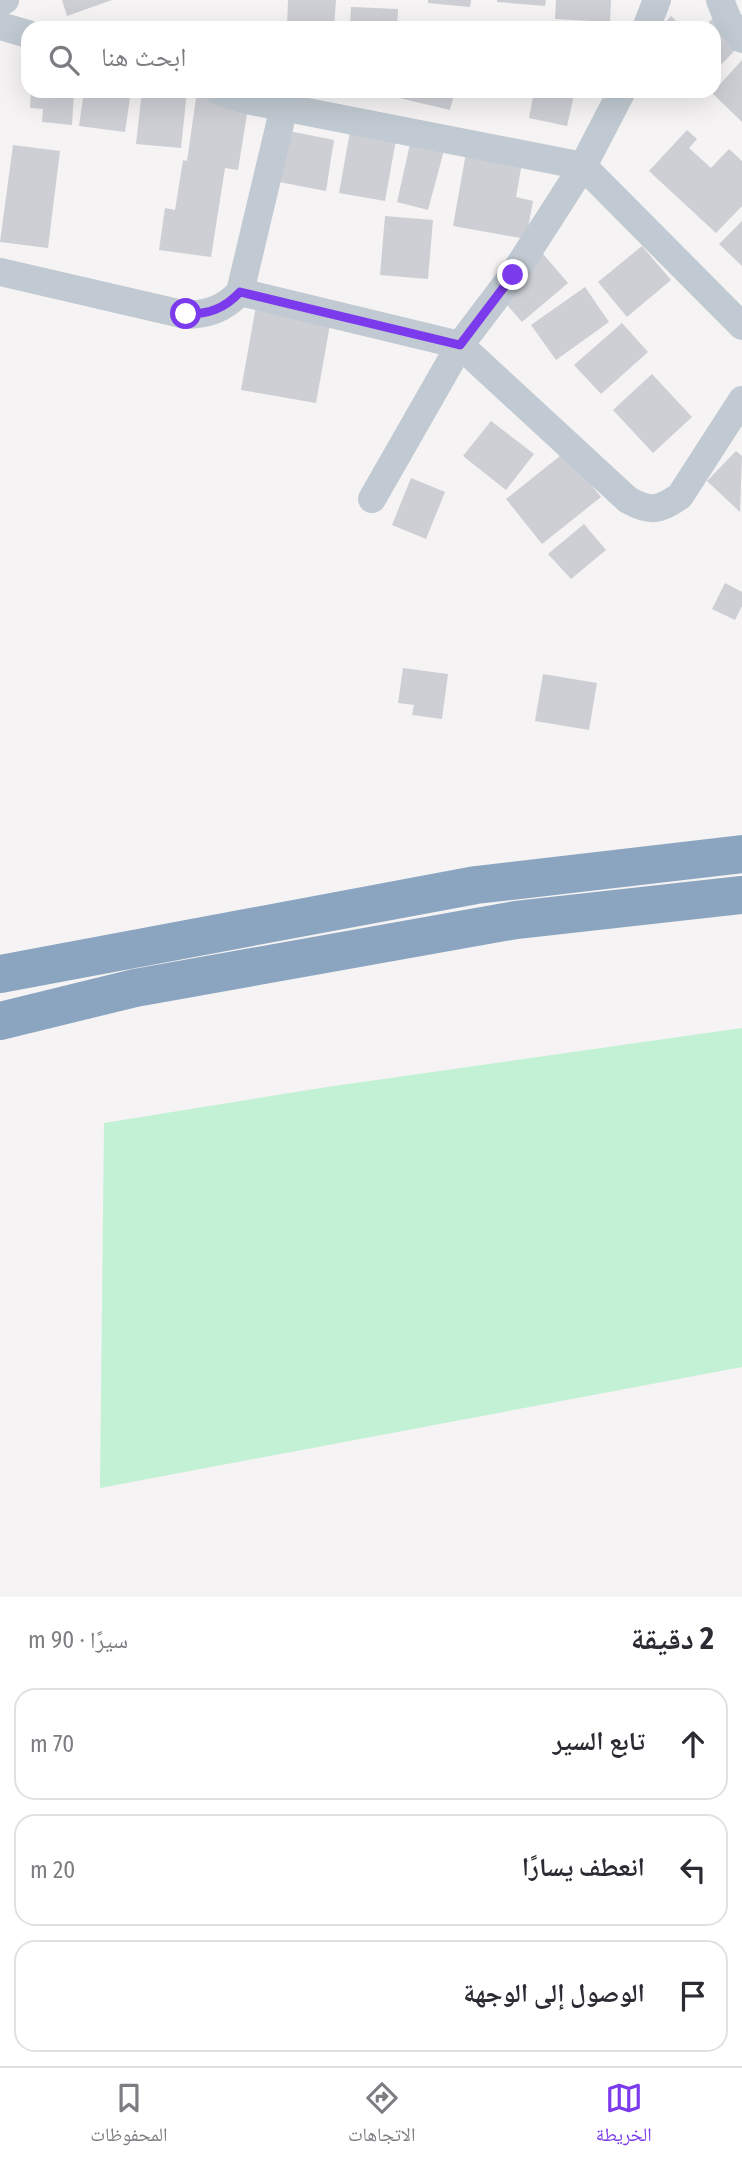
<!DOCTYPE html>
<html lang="ar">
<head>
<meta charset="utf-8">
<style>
  body { margin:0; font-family:"Fira Sans Condensed","Noto Naskh Arabic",sans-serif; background:#f2f2f3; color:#2b2b33; direction:rtl }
  .stop { position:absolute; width:21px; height:21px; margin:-16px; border:5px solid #7c3aed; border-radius:50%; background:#fff }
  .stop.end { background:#7c3aed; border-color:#fff; box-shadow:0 2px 7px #0008 }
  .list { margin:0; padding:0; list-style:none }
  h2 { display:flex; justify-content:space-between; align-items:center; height:91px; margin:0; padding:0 28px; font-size:30px }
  h2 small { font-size:23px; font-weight:400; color:#7c7c81 }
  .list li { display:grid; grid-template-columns:46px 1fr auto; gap:21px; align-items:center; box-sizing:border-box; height:112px; margin:0 14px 14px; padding:0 14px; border:2px solid #e1e1e2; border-radius:21px }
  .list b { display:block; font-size:26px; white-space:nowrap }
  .list em { font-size:23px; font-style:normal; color:#7c7c81 }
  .icon { flex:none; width:38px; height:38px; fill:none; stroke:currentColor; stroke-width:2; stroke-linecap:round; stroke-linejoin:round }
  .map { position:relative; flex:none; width:742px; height:1597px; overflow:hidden; direction:ltr }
  .search { position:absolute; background:#fff; box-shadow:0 7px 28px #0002; left:21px; right:21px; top:21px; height:77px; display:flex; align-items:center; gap:18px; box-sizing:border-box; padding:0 24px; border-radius:21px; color:#7c7c81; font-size:26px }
  .sheet { height:469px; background:#fff }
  nav { display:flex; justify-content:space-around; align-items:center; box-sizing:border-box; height:98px; border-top:2px solid #e1e1e2; background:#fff; font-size:19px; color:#7c7c81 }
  nav a { display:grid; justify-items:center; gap:4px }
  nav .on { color:#7c3aed }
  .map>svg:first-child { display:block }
  .green { fill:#c3f1d5 }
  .building { fill:#cdcfd5 }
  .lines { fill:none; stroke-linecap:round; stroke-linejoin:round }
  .street { stroke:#c1cad2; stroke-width:28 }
  .highway { stroke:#8ba5c1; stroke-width:38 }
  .route { stroke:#7c3aed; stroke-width:9 }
</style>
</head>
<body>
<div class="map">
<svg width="742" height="1597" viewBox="0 0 742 1597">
  <rect width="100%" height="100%" fill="#f5f3f3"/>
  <path class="green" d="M742 1028V1367L100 1488 104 1123 327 1087Z"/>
  <g class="building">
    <path d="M62 0H112L67 16Z"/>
    <path d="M288 0H336L334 28H287Z"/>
    <path d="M428 0H471L470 7 428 3Z"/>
    <path d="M497 0H546L545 6 497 2Z"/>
    <path d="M556 0H611L610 22 555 19Z"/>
    <path d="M351 7 398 9 397 28H350Z"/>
    <path d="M671 16 684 28H660Z"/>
    <path d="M712 19 739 46 714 72V28H704Z"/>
    <path d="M742 60V122L710 91H714Z"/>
    <path d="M31 91H74L72 125 42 122 43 109 30 108Z"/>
    <path d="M84 91H131L125 132 79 126Z"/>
    <path d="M142 91H187L181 148 136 144Z"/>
    <path d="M197 91H221L250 95 238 170 225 168 211 257 159 250 165 208 175 210 183 160 187 161Z"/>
    <path d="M396 91H455L450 110 395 97Z"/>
    <path d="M534 91H575L567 126 529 118Z"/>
    <path d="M353 115 399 123 385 201 339 193Z"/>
    <path d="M687 130 697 139 689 148 711 168 729 149 742 161V206L716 233 649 171Z"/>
    <path d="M289 131 334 140 326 191 279 182Z"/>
    <path d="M412 135 446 143 428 210 397 202Z"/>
    <path d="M469 136 525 146 516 197 533 201 526 239 453 226Z"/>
    <path d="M13 145 60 151 48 248 0 242Z"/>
    <path d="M385 216 433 220 428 279 380 275Z"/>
    <path d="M742 221V266L719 244Z"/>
    <path d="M642 246 671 280 627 317 598 282Z"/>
    <path d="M538 248 568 283 522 322 501 298Z"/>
    <path d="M585 287 609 322 556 360 531 325Z"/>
    <path d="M256 306 331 319 316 403 241 390Z"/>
    <path d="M622 323 648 352 601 394 574 365Z"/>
    <path d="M652 374 692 417 653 453 613 410Z"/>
    <path d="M491 421 534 454 506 490 463 456Z"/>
    <path d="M736 451 742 456 740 512 707 481Z"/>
    <path d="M565 452 601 497 542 544 506 499Z"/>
    <path d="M411 478 445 492 426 539 392 525Z"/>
    <path d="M584 524 606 550 571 579 548 554Z"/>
    <path d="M725 583 742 592V606L735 620 712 609Z"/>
    <path d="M403 668 448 674 442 719 412 715 414 705 398 703Z"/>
    <path d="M543 674 597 683 589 730 535 721Z"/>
  </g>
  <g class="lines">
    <g class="street">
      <path d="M720 0 728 20 742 39"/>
      <path d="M0 3 5 0"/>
      <path d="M0 26 28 34"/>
      <path d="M646 28 657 0"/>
      <path d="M218 91 251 101 583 166 742 326"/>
      <path d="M0 272 186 315C209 314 224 309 240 292L284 107"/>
      <path d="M240 292 460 345 628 500C650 512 659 511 680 496L742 400"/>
      <path d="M372 499 460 345 513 275 583 166 622 91"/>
    </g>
    <g class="highway">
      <path d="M0 974 476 885 742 854"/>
      <path d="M0 1021 135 988 516 920 742 895"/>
    </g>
  </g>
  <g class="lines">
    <path class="route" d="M186 314C209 314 224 309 240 292L460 345 513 275"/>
  </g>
</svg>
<div class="stop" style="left:186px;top:314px"></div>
<div class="stop end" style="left:513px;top:275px"></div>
<div class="search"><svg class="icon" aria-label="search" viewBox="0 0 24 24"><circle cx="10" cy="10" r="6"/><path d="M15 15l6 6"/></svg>ابحث هنا</div>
</div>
<section class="sheet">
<h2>2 دقيقة<small>سيرًا · 90 m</small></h2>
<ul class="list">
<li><svg class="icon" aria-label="ahead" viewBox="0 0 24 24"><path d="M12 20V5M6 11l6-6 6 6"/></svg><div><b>تابع السير</b></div><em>70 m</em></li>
<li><svg class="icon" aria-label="left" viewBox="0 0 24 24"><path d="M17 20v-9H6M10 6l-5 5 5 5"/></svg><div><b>انعطف يسارًا</b></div><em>20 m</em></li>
<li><svg class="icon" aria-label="arrive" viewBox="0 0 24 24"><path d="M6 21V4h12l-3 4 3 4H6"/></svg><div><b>الوصول إلى الوجهة</b></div></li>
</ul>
</section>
<nav>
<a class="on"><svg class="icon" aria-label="map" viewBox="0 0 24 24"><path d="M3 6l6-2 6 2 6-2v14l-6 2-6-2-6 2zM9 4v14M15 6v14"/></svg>الخريطة</a>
<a><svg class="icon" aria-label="directions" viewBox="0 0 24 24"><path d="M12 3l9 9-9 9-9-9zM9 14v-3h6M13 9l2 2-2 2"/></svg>الاتجاهات</a>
<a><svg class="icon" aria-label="saved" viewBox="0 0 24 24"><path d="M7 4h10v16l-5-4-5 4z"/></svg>المحفوظات</a>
</nav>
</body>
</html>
